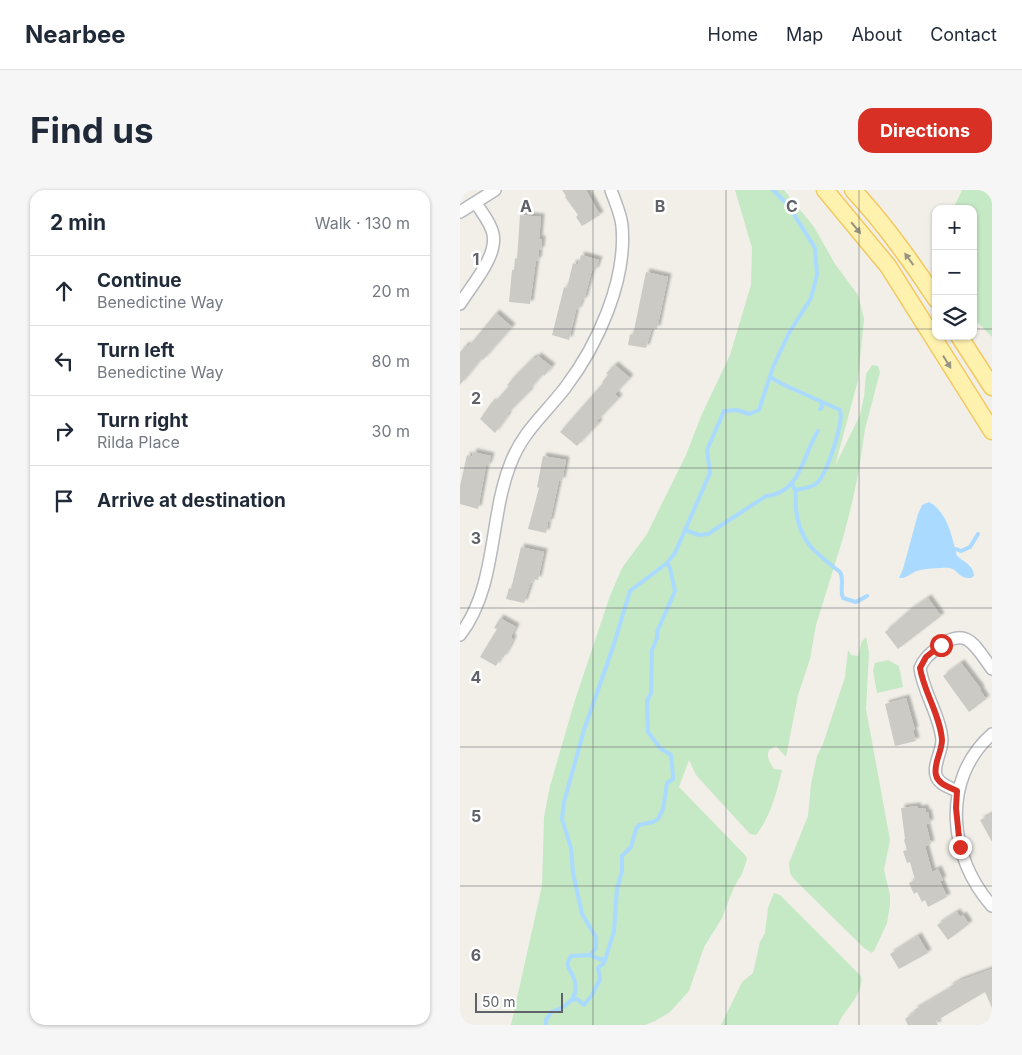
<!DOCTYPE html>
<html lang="en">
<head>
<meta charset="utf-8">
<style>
  body { margin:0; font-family:Inter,sans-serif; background:#f6f6f7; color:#1f2937 }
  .controls { position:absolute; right:15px; top:15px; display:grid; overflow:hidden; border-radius:10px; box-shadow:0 1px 4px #0004 }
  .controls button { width:45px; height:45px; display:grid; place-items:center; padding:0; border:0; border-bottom:1px solid #e0e1e3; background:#fff; color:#1f2937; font:25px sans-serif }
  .scale { position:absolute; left:15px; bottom:12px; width:88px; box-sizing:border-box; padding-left:5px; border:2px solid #5f6368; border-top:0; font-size:14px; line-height:18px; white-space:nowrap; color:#5f6368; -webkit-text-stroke:4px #fff; paint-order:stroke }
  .stop { position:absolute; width:15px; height:15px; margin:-11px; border:4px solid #d93025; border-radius:50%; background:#fff }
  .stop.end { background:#d93025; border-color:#fff; box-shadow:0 1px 5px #0008 }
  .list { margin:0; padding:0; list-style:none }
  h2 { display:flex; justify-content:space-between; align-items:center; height:65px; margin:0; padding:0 20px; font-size:21px }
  h2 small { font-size:16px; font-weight:400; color:#747a83 }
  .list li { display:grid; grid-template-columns:32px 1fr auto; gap:15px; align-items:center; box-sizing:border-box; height:70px; padding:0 20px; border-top:1px solid #e0e1e3 }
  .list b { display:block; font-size:19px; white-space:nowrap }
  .list p { margin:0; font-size:16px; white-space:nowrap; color:#747a83 }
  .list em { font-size:16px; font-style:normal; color:#747a83 }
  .icon { flex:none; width:28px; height:28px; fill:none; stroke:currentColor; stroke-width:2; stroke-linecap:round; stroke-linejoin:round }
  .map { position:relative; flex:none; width:532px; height:835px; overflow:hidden; border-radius:15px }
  header { display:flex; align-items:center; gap:30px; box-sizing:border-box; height:70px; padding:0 25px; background:#fff; border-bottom:1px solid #e0e1e3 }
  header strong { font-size:24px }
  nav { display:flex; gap:28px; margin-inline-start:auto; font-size:18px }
  .intro { display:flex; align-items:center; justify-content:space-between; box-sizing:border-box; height:120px; padding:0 30px }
  h1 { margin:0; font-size:35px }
  .button { padding:12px 22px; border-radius:15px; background:#d93025; color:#fff; font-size:18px; font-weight:700 }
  main { display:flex; gap:30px; padding:0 30px }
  aside { flex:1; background:#fff; border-radius:15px; box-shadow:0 1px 4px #0004 }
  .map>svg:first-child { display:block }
  .green { fill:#c5e8c5 }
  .water { fill:#aadaff }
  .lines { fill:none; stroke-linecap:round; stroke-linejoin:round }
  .stream { stroke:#aadaff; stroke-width:4 }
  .building { fill:#cccac5; filter:url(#shadow) }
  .minor-casing { stroke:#b5b8bc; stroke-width:14 }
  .primary-casing { stroke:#f2c960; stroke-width:19 }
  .minor { stroke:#fff; stroke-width:11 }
  .primary { stroke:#fff2af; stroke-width:16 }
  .oneway { fill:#979581 }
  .route { stroke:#d93025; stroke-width:6 }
  .grid { fill:none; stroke:#5f6368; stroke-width:1; stroke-opacity:0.55 }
  .grid-label { font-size:16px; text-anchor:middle; font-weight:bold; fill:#5f6368; stroke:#fff; stroke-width:5; stroke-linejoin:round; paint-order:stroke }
</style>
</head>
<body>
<header>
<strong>Nearbee</strong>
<nav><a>Home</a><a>Map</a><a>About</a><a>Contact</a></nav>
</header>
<div class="intro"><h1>Find us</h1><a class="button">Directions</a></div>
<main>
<aside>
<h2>2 min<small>Walk · 130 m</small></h2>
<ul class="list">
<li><svg class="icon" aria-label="ahead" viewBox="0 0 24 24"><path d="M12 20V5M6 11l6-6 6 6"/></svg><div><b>Continue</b><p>Benedictine Way</p></div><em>20 m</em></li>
<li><svg class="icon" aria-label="left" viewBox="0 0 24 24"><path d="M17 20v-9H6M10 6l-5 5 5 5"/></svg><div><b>Turn left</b><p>Benedictine Way</p></div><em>80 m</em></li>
<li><svg class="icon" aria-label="right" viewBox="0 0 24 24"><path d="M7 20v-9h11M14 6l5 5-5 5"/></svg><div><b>Turn right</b><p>Rilda Place</p></div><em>30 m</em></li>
<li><svg class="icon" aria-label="arrive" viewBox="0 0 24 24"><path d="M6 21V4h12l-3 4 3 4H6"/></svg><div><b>Arrive at destination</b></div></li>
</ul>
</aside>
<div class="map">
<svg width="532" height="835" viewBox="0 0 532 835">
  <defs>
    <filter id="shadow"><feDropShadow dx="3.5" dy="-3.5" stdDeviation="1" flood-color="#0004"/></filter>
  </defs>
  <rect width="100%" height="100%" fill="#f1efe8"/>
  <g class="green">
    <path d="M275 0H324L354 37 375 74 398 105 404 129 398 190 375 276 400 225 404 207 406 184 412 175 418 176 420 182 405 239 399 280 392 313 383 348 356 435 350 469 338 505 326 567 316 556 309 560C306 567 310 573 314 579L322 580C317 602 310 628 296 645L290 644 236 585 229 570 219 597 285 665 287 669 282 684 274 697 262 728 244 757 229 801 210 822 195 831 185 835H51L82 696 84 627 90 596 115 510 150 406 162 378 187 344 226 265 242 224 270 165 291 95 292 58Z"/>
    <path d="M502 0H532V147L513 128V19H493Z"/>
    <path d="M406 447 409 462 406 519 430 650 424 680 430 705V715L427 733 415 759 412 763 404 758 334 689 330 683 329 673 348 626 351 594 357 566 363 554 385 487 388 460 391 465 398 466 402 451Z"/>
    <path d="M428 470 439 476 443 497 417 503 413 481 415 473Z"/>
    <path d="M314 703 320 705 401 786C405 804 383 820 378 835H261L282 792 293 783 300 752 305 743 308 718Z"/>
  </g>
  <path class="water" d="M469 312C488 322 492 348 497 366 504 372 514 376 514 386L511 388C499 389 498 380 490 378 486 377 461 379 457 381 451 383 446 389 439 388L443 379 458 324 462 315Z"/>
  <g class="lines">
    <g class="stream">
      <path d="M310 187 322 194 380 220C384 233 367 282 358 292 353 298 343 298 336 300"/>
      <path d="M360 219 362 217 361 212"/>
      <path d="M332 294C338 303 335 310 336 320 340 353 356 363 380 382 385 390 379 399 383 408L396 412 407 406"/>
      <path d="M225 340 239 345 248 344 306 306C341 303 342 266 358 241"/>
      <path d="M496 359 501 361 510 357 518 344"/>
      <path d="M130 765 139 769 145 770 154 741 157 699 162 681V666L171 657 176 639 179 635 193 632 198 629 203 619 207 593 213 589V586L211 565 200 558 188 542 187 511 191 503 192 460 197 448V442L215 401 210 378 207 373"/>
      <path d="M112 810 117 809 124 815 132 805 140 789 138 778 143 774 145 770"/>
      <path d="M86 835V830L91 822C110 816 122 805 112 784 110 780 107 778 108 773 108 771 110 768 111 766L130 765 136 758V747L122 724 113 683 111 658 102 629 104 612 124 540 153 457 170 401 207 373 215 363 250 283 247 260 264 221 277 220 289 224 299 220 313 177 329 143 351 108 357 85 355 58 328 15 313 0"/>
    </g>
  </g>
  <g class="building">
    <path d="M102 0H126L140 25 122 36 116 27 118 25 105 7 106 6Z"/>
    <path d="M60 25 81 27 79 49H82L81 60H79L78 71 76 70 70 114 49 112 52 80H54L55 68 57 69Z"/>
    <path d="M121 65 139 70 135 81 132 80 124 110H122L118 120H116L109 150 92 145 104 97 107 98 113 73 118 75Z"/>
    <path d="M186 82 208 87 197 139 192 138 186 158 168 155 170 144 173 145Z"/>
    <path d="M36 123 52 137 23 170 21 169 0 195V162L6 155 8 157Z"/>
    <path d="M78 166 92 177 84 186 83 184 69 200 70 201 47 224 48 225 35 243 20 229 32 212 34 213 49 196 47 195 54 187 73 168 75 169Z"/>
    <path d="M155 175 170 188 155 204 159 208 137 231 139 233 117 256 100 242 143 193 142 192 148 185 146 183Z"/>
    <path d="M13 262 31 266 28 276H26L18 319 0 314V296L7 265 12 267Z"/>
    <path d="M83 266 106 270 102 291 99 290 90 332H88L86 343 68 339 79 298 77 297Z"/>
    <path d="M61 357 84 362 78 390 73 389 72 393 71 392 64 413 46 409 49 398 51 399Z"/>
    <path d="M468 408 481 426 438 459 425 442 449 421Z"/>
    <path d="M40 428 56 437 51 447 53 449 49 458 43 468 41 467 36 476 20 467 37 439 34 438Z"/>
    <path d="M501 473 521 499 520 500 526 509 509 522 483 486Z"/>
    <path d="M446 508 455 540H453L456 551 435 556 425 514Z"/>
    <path d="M457 616 458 619 465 618 466 623 468 622 470 633 466 634 471 654 465 656 472 682 478 679 483 690 480 691 487 707 468 717 465 710 462 712 457 702 454 704 449 693 455 690 450 672 447 673 443 661 447 660 444 650 445 649 441 618Z"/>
    <path d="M532 624V652L520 630Z"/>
    <path d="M497 722 500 727 503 725 509 734 488 750 477 735Z"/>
    <path d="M458 746 468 763 439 779 430 764Z"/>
    <path d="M532 779V818L525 802 476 831 478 835H448L445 829 455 822 454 820 490 799 489 797 499 791Z"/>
  </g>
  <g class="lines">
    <g class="minor-casing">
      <g id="minor">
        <path d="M0 22 35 0"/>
        <path d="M0 114C11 96 38 66 33 44 31 33 22 23 16 13"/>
        <path d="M0 445C37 397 29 329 50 275 62 242 84 225 105 198 137 156 167 91 162 36 161 24 155 12 151 0"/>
        <path d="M532 544C480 590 489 668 532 716"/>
        <path d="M497 601C489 597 478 594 476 585 473 574 482 562 482 550 480 525 463 502 460 478 464 468 470 464 478 457 507 435 515 456 532 479"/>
      </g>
    </g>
    <g class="primary-casing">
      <g id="primary">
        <path d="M365 0 428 76 532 241"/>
        <path d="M393 0C425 34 451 71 476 109"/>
        <path d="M499 146 532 197"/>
      </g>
    </g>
    <use href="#minor" class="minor"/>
    <use href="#primary" class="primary"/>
  </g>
  <defs><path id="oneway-solid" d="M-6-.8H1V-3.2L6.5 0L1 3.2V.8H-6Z" transform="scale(1.25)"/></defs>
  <g class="oneway">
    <use href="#oneway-solid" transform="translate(396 38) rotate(50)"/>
    <use href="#oneway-solid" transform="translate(449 69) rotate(-126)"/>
    <use href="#oneway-solid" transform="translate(487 172) rotate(58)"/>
  </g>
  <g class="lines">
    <path class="route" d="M481 455 466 467 460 478C464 502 480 525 482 550 482 562 473 574 476 585 478 594 489 597 497 601L496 618 500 657"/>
  </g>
  <path class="grid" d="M133 0V835M266 0V835M399 0V835M0 139H476M513 139H532M0 278H532M0 418H532M0 557H532M0 696H532"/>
  <g class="grid-label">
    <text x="66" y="22">A</text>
    <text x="200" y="22">B</text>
    <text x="332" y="22">C</text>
    <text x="16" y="75">1</text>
    <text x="16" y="214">2</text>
    <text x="16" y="354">3</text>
    <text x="16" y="493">4</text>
    <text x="16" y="632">5</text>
    <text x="16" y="771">6</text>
  </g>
</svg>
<div class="controls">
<button>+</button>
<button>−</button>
<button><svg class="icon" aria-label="layers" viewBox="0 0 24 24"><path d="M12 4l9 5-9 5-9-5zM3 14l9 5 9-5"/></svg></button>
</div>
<div class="scale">50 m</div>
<div class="stop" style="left:481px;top:455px"></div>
<div class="stop end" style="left:500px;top:657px"></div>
</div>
</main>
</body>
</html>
